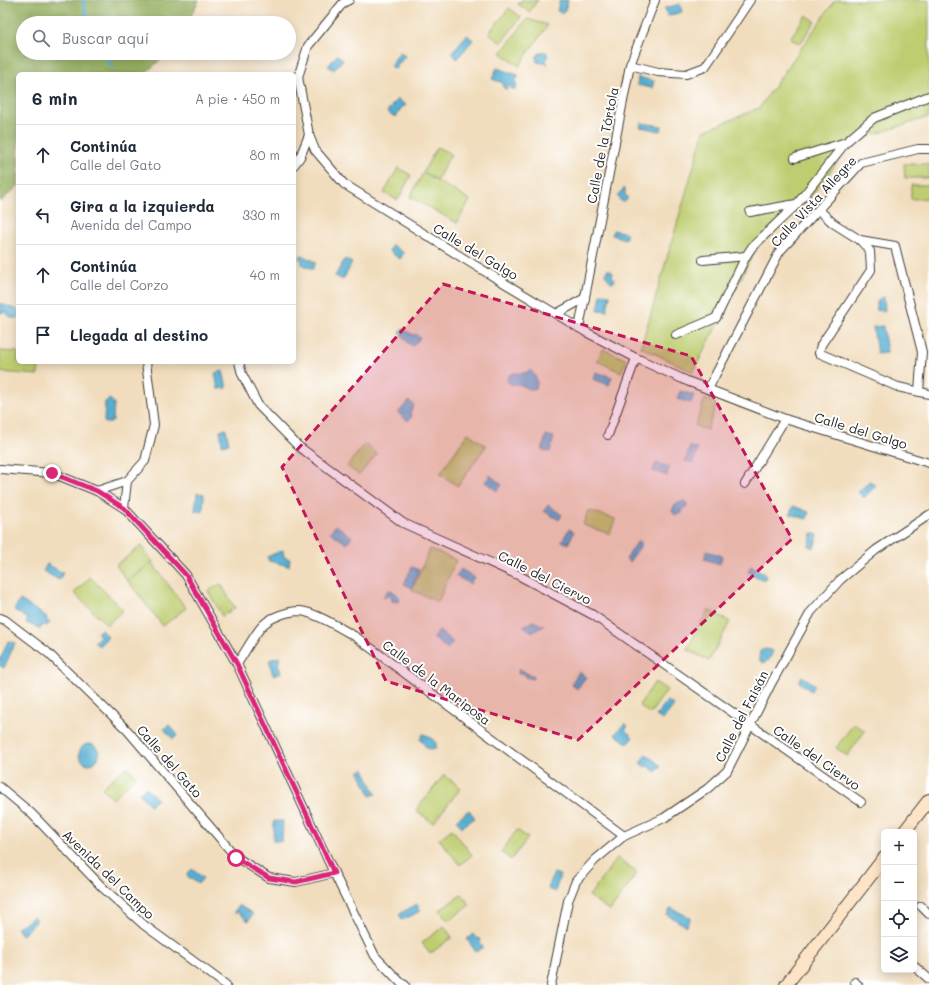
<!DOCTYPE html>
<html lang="es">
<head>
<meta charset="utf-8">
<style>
  body { margin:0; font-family:Mali,sans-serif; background:#f6f6f7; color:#1f2937 }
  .controls { position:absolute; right:12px; bottom:12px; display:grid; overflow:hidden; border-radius:6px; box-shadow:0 2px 10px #0003 }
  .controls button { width:36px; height:36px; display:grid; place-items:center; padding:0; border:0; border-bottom:1px solid #e0e1e3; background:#fff; color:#1f2937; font:20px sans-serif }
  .stop { position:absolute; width:12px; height:12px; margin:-9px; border:3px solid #db2777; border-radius:50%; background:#fff }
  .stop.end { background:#db2777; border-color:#fff; box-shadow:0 1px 4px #0008 }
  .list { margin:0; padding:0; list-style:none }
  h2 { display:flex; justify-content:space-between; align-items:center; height:52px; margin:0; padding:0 16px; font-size:17px }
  h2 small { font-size:13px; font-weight:400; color:#747a83 }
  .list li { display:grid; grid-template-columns:26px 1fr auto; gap:12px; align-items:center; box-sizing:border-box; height:60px; padding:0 16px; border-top:1px solid #e0e1e3 }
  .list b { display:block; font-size:15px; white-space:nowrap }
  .list p { margin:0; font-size:13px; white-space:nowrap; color:#747a83 }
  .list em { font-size:13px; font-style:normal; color:#747a83 }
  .icon { flex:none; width:22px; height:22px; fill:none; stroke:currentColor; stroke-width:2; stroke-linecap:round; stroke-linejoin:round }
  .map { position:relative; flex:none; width:929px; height:985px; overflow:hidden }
  .search { position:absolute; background:#fff; box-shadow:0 2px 10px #0003; left:16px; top:16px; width:280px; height:44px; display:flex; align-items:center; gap:10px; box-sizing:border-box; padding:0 14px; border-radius:22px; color:#747a83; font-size:15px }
  .panel { position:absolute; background:#fff; box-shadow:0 2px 10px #0003; left:16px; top:72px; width:280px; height:292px; border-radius:6px }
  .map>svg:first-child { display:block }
  .green { fill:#bdcd6f; stroke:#6c7446 }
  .forest { fill:#96b062; stroke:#59663f }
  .water { fill:#55aed2; stroke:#386577 }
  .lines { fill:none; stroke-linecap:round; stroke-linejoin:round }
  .stream { stroke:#55aed2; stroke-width:3 }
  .minor-casing { stroke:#3c3934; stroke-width:10 }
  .secondary-casing { stroke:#3c3934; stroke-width:14 }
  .minor { stroke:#fff; stroke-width:8 }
  .secondary { stroke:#fee4c6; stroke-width:12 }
  .route { stroke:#db2777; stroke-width:5 }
  .marked { fill:#c2185b; fill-opacity:0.2; stroke:#c2185b; stroke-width:3; stroke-dasharray:8 5; stroke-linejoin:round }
  .labels { text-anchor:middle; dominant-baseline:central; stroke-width:4; stroke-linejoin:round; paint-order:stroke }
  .street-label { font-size:13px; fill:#1c1c1c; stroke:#fff }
</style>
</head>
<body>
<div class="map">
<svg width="929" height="985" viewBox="0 0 929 985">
  <rect width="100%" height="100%" fill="#fff"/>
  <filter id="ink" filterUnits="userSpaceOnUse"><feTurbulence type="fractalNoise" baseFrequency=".025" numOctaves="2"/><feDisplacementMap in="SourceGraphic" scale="8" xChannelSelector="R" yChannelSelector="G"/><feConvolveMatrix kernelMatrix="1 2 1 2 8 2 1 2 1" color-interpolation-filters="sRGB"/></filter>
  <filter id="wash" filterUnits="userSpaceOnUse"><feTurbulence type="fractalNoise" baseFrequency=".012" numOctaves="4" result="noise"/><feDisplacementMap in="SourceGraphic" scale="16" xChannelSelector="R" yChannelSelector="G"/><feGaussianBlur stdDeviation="0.9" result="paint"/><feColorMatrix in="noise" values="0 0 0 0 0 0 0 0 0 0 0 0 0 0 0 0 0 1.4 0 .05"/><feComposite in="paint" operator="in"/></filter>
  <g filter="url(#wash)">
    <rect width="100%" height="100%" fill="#f1ddbd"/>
    <g class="green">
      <path d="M521 0H538L529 12 518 4Z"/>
      <path d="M835 0H929V117L854 141 807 201 757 247 693 372 641 347 704 131 759 108Z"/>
      <path d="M509 8 521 17 501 43 489 33Z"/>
      <path d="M806 15 815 21 800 44 790 38Z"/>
      <path d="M527 19 548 25 519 66 501 53Z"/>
      <path d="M437 147 451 154 437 180 423 172Z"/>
      <path d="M904 164H929V178H905Z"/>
      <path d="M398 168 411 175 398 200 384 193Z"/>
      <path d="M423 173 470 200 457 223 410 197Z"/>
      <path d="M911 185H929V198L911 199Z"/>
      <path d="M603 349 627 360 621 372 597 361Z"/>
      <path d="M0 351 18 352V362H39L38 375 0 372Z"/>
      <path d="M705 399 717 404 707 430 695 426Z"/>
      <path d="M468 433 486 446 458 486 440 474Z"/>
      <path d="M365 444 377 454 359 475 347 466Z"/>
      <path d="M588 510 615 519 610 534 583 525Z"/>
      <path d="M141 546 153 562 127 581 116 565Z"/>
      <path d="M430 549 456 560 438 602 412 590Z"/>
      <path d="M152 563 186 608 163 626 128 581Z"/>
      <path d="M90 577 123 610 107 625 74 593Z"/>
      <path d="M221 584 235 608 222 616 208 591Z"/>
      <path d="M708 610 730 622 709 661 687 649Z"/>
      <path d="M655 682 667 690 650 714 639 705Z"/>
      <path d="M854 723 865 731 847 756 836 748Z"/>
      <path d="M127 766 136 776 113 799 102 788Z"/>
      <path d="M444 775 461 788 433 823 416 810Z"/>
      <path d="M452 829 472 855 460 865 439 839Z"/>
      <path d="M517 830 528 838 511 860 501 852Z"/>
      <path d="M617 858 637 873 610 911 589 896Z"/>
      <path d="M462 894 470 905 448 921 440 910Z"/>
      <path d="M444 926 452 937 430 954 422 943Z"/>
    </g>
    <path class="forest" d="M0 0H199L187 23H23V53H168L144 74H18V186L0 202Z"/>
    <g class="water">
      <path d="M560 0H568L564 13 557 11Z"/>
      <path d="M680 4 682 12 667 16 665 8Z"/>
      <path d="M467 35 473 40 457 59 451 53Z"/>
      <path d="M400 52 405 56 395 69 390 66Z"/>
      <path d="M541 52H546L548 56 546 62 548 64 537 62 536 57Z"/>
      <path d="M337 55 343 59 334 70 328 66Z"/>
      <path d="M497 68 518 75V78L515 81 517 86 515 89H512L509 85 507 89H505L502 86 503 83 492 79Z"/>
      <path d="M638 77 654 81 652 88 637 85Z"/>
      <path d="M397 99 406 105 404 107 403 106 395 117 387 112Z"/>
      <path d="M641 123 662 126 661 131 640 127Z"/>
      <path d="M624 188 625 189V194L627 197V200L622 202 618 198V195Z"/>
      <path d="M613 230 627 233 625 239 612 235Z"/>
      <path d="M392 245 404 253 400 259 389 251Z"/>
      <path d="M301 255 316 262 313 269 301 264 303 261 299 259Z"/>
      <path d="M345 259 352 263 343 280 335 276Z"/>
      <path d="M607 270H610L613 273 612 277 615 279 614 282H611L605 275Z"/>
      <path d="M601 294 610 295 607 311 598 310Z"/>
      <path d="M882 297H884L885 310 883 311 876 310C875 304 878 300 882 297Z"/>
      <path d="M0 303 18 310V318H12L4 312 0 313Z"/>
      <path d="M883 326 887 353 877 354 873 327Z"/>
      <path d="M402 329 414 335 416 334 420 338 413 346 408 343 400 332Z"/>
      <path d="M530 370C536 374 542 390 530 389 527 389 524 386 521 385 516 383 511 387 507 381L508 376C514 371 517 374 524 373 526 373 528 371 530 370Z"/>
      <path d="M223 371 227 388 218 389 215 373Z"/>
      <path d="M596 372 612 377 609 385 593 379Z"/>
      <path d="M680 391 694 395 691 403 677 399Z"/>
      <path d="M110 399 114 403 113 421H111V423H105L104 421 105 402Z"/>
      <path d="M409 401 414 405 410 413 412 416 408 421 398 413Z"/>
      <path d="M226 429 229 444 222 445 220 430Z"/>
      <path d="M546 435 554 437 550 452 542 450Z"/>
      <path d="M690 447 698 449 693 463 685 461Z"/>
      <path d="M656 463 669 467 667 476 653 471Z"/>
      <path d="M490 475 502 485 497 491 485 482Z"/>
      <path d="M870 481 876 486 864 498 858 492Z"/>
      <path d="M197 493 204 494 203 512 195 511Z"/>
      <path d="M684 501 687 503V506L683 509 682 513 677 515 674 514 672 511 675 504Z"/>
      <path d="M548 505 562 515 559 520 544 511Z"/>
      <path d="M793 506 809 512 807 519 790 514Z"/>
      <path d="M336 525 352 537 347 544 330 532Z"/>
      <path d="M569 529 574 532 568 544 562 541Z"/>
      <path d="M812 533 818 535 814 548 809 546Z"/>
      <path d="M638 541 642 544 629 562 626 559Z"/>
      <path d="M283 550 284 557 290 559 289 566 269 561 267 557Z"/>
      <path d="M707 551 722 556 720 564 704 559Z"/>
      <path d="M47 564 63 573 59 580 43 571Z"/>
      <path d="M751 566 764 573 766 577 765 579H761L748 572Z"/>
      <path d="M412 567 419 570 412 588 404 584Z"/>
      <path d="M461 569 474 577 470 584 456 576Z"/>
      <path d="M391 590 398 595 400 600 398 602 392 601 388 595 385 598 383 597 387 591Z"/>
      <path d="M20 600 47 617 46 619 50 623 47 626 43 624 40 629 32 624 31 625 26 623 28 619 14 610Z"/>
      <path d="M533 621 544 626 533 632 523 626Z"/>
      <path d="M101 629 108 637 99 646 94 642 100 636 97 633Z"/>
      <path d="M439 631 453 642 447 649 433 638Z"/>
      <path d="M8 641 15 643 4 668 0 666V660Z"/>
      <path d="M766 649 773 651 769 660 763 663 759 660 760 650Z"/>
      <path d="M279 657 280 661 278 663 281 673 273 675 269 660Z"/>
      <path d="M519 668 528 674 533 675 535 677 532 679 526 677 524 673 518 674Z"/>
      <path d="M579 672 586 677 577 689 571 684Z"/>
      <path d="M802 676 815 685 811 691 799 682Z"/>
      <path d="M667 701 674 705 663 720 656 716Z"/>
      <path d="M625 723 628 726 625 730 633 737 628 744 615 734Z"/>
      <path d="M169 725 178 735 173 739 164 729Z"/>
      <path d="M423 734C426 734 434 740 436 743V748L430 749 426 747 420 739Z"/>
      <circle cx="89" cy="754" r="10"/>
      <path d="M646 754 661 766 656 772 648 766 645 767 640 763Z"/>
      <path d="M364 769 376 794 371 796 359 772Z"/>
      <path d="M146 787 157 799 150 805 139 793Z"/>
      <path d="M469 810 475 818 462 827 456 820Z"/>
      <path d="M274 821H283L282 841H273Z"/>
      <path d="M192 869 203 878 198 884 186 875Z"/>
      <path d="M554 873 560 875 555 892 548 889Z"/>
      <path d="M417 904 421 911 402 920 399 914Z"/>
      <path d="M239 905 253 914 248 921 238 912 236 913 234 912Z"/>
      <path d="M671 908 691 918 686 926 667 915Z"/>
      <path d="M33 917 36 918V922L23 935 17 930V927L27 922Z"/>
      <path d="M473 934 477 938 481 939 480 943 483 947 476 952 467 939Z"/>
    </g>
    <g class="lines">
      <g class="stream">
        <path d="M83 0 88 23"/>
        <path d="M101 53 113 67"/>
      </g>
    </g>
  </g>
  <g filter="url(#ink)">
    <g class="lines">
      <g class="minor-casing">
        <g id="minor">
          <path d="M630 65 658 72 686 74 705 67 750 0"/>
          <path d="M309 135 315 150 344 184 471 263 586 332 636 358 687 381 785 419 929 463"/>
          <path d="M795 158 846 142"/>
          <path d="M294 165 300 157 309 135 298 77 308 46 343 3 349 0"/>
          <path d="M819 210 833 223 860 240 870 251 871 270 821 345 819 353 898 387 929 394"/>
          <path d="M750 212 796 204"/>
          <path d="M860 240 895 246 922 352 919 391"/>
          <path d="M703 260 746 256"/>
          <path d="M556 314 585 298"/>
          <path d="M579 328 630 65 655 0"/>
          <path d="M676 335 716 318 746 256 752 247 797 204 846 142 874 118 929 96"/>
          <path d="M239 362 242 374 258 405 298 446 403 523 518 575 593 615 861 802"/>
          <path d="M708 389 780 251 861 163 918 149H929"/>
          <path d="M608 435 636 358"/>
          <path d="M0 469 52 473 97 491 127 481 145 461 154 425 146 362"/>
          <path d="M745 484 785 419"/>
          <path d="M97 491 124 508 186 575 237 664 334 873 375 956 401 983 405 985"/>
          <path d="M124 508 127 481"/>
          <path d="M0 618 5 620 47 652 128 731 236 857 269 878 296 882 334 873"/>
          <path d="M237 664C244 654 255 633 263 625 271 617 288 611 300 611 315 612 342 629 356 637L624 836"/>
          <path d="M0 787 31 813 102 887 144 925 226 985"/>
          <path d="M921 906 929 914"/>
          <path d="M914 966 929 979"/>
          <path d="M855 982 858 985"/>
          <path d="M551 985 568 901 576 881 595 860 624 836 664 818 707 789 727 771 772 682 811 612 840 580 876 550 929 515"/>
        </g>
      </g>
      <g class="secondary-casing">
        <g id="secondary">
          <path d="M904 832 929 800"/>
          <path d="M786 985 884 858"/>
        </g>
      </g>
      <use href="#minor" class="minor"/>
      <use href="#secondary" class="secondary"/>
    </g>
  </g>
  <g class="lines" filter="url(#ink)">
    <path class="route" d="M52 473 97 491 124 508 186 575 237 664 334 873 296 882 269 878 236 858"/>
  </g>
  <path class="marked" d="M443 284 691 356 792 539 578 740 386 681 282 467Z"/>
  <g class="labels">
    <g class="street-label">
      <text transform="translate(602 145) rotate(-79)">Calle de la Tórtola</text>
      <text transform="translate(813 201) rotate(-47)">Calle Vista Allegre</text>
      <text transform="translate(476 251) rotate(31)">Calle del Galgo</text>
      <text transform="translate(861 430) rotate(17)">Calle del Galgo</text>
      <text transform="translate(545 577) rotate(27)">Calle del Ciervo</text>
      <text transform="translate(437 682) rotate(37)">Calle de la Mariposa</text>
      <text transform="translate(741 716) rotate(-63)">Calle del Faisán</text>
      <text transform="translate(817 757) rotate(35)">Calle del Ciervo</text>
      <text transform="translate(170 761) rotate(49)">Calle del Gato</text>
      <text transform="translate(109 874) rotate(44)">Avenida del Campo</text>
    </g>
  </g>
</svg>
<div class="controls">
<button>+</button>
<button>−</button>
<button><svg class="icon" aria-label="locate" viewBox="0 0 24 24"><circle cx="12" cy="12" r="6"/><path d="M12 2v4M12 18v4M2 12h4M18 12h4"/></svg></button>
<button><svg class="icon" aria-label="layers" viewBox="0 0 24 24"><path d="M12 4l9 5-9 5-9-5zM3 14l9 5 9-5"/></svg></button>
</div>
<div class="stop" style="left:236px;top:858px"></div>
<div class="stop end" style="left:52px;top:473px"></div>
<div class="search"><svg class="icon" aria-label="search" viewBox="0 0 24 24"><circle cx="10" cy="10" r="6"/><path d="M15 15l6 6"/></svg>Buscar aquí</div>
<section class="panel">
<h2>6 min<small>A pie · 450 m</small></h2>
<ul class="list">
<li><svg class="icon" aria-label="ahead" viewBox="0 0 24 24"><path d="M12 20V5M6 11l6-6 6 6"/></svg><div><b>Continúa</b><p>Calle del Gato</p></div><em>80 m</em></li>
<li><svg class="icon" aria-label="left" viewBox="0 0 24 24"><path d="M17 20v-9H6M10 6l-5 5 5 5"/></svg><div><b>Gira a la izquierda</b><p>Avenida del Campo</p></div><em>330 m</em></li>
<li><svg class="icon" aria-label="ahead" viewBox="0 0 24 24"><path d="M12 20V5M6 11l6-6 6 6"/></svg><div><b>Continúa</b><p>Calle del Corzo</p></div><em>40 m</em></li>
<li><svg class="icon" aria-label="arrive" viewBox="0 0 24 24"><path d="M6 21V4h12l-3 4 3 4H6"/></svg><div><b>Llegada al destino</b></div></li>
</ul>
</section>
</div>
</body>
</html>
